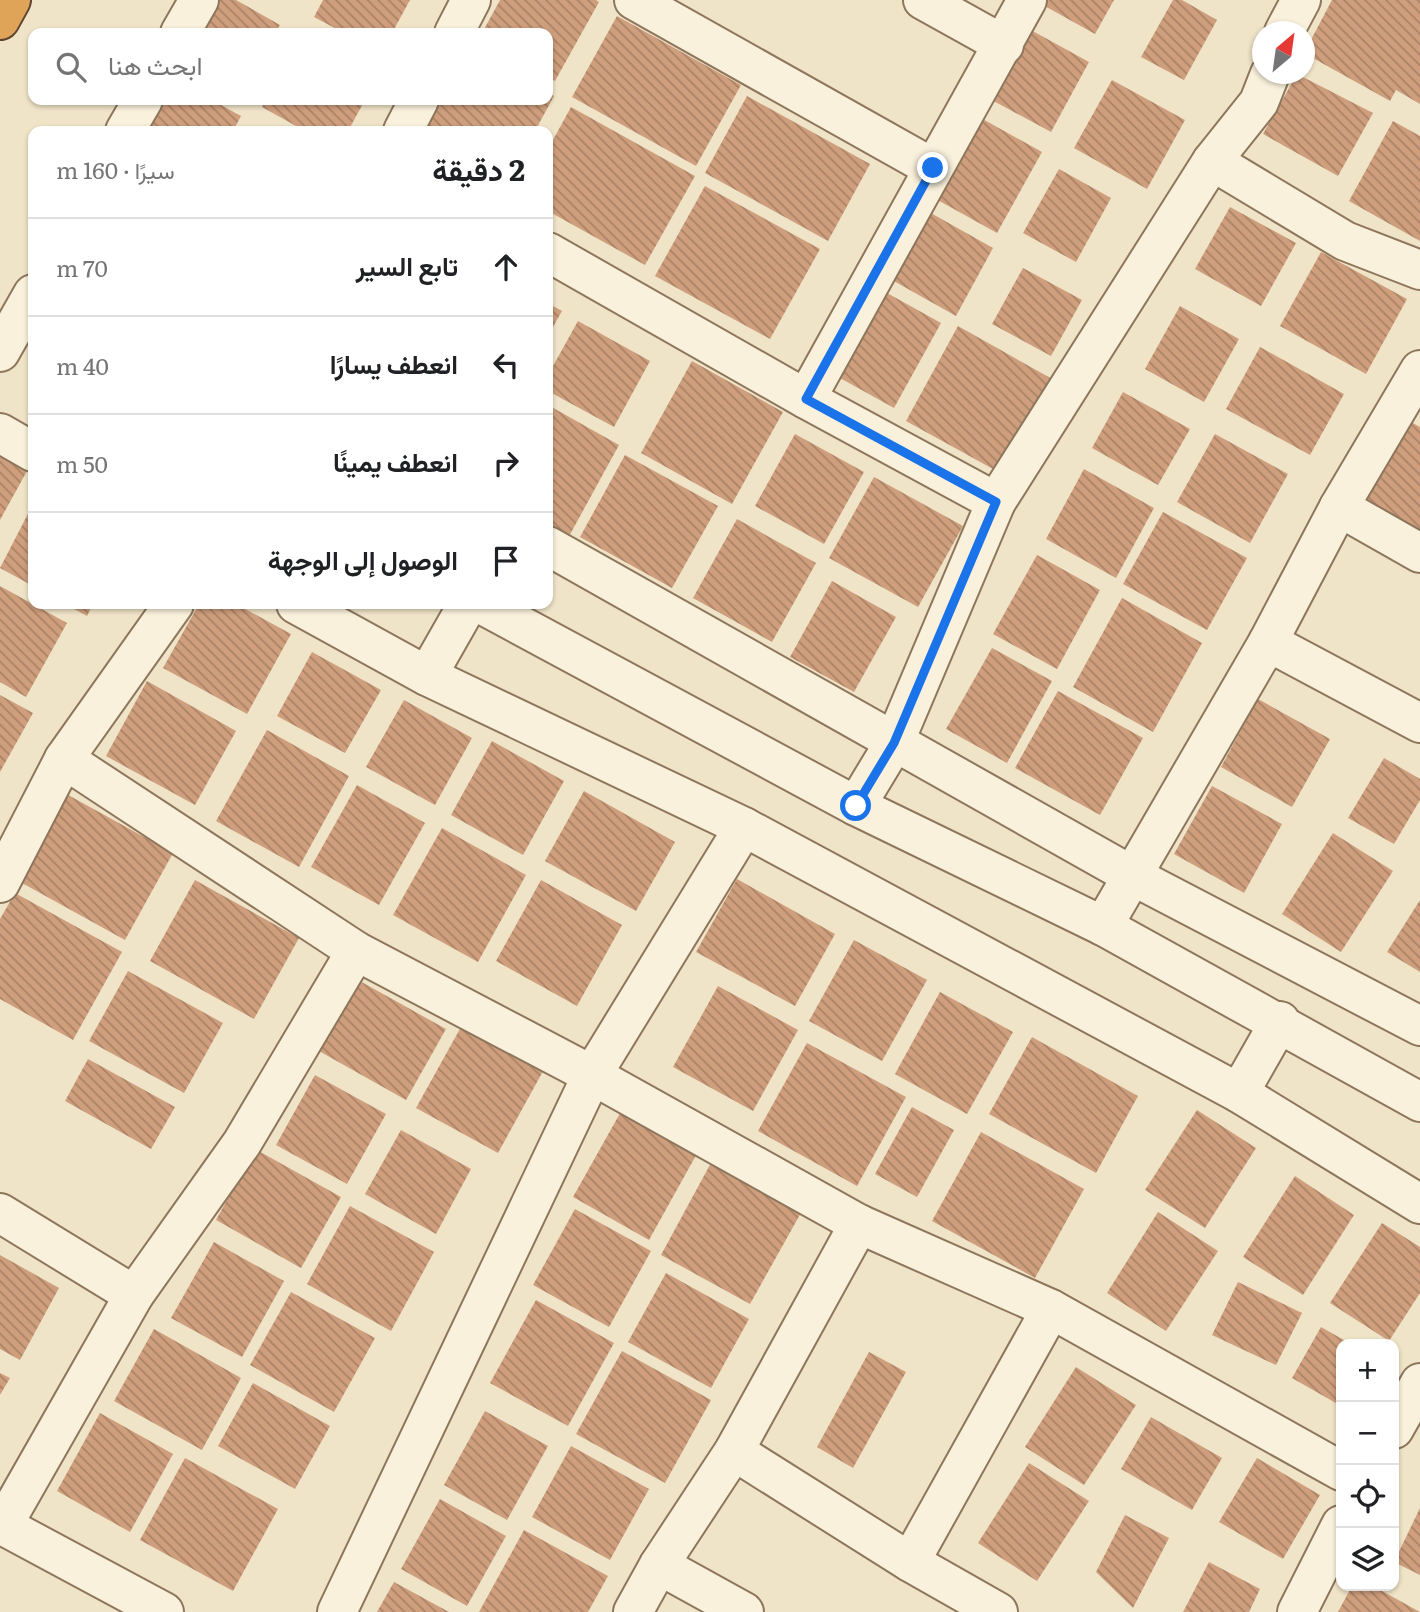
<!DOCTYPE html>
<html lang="ar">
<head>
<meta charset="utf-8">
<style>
  body { margin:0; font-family:Literata,Vazirmatn,serif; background:#f6f6f6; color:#202124; direction:rtl }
  .controls { position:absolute; right:21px; bottom:21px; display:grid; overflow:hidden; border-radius:14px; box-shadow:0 2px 5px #0004 }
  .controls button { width:63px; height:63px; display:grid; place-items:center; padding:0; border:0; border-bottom:2px solid #e0e0e0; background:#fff; color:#202124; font:35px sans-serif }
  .compass { position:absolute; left:1252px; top:21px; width:63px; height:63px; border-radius:50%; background:#fff; box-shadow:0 2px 5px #0004; rotate:29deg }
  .stop { position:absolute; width:21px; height:21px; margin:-16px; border:5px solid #1a73e8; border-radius:50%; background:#fff }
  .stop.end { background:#1a73e8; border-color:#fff; box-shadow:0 2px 7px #0008 }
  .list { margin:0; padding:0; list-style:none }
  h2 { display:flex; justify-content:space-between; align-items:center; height:91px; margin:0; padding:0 28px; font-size:30px }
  h2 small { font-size:23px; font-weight:400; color:#757577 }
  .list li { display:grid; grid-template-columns:46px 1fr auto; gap:21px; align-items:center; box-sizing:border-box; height:98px; padding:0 28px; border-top:2px solid #e0e0e0 }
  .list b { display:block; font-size:26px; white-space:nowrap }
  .list em { font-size:23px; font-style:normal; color:#757577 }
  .icon { flex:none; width:38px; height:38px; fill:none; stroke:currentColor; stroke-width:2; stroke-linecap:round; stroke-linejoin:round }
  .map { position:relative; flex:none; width:1420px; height:1612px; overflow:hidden; direction:ltr }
  .search { position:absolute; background:#fff; box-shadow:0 2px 5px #0004; left:28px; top:28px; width:525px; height:77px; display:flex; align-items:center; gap:18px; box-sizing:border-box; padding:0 24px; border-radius:14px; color:#757577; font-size:26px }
  .panel { position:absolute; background:#fff; box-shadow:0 2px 5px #0004; left:28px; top:126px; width:525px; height:483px; border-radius:14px; direction:rtl }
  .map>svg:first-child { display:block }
  .building { fill:url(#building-back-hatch) }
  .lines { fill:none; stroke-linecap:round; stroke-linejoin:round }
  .minor-casing { stroke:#8d765c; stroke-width:42 }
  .highway-casing { stroke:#5b4430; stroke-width:42 }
  .minor { stroke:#faf1dc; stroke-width:38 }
  .highway { stroke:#e0a458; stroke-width:38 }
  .route { stroke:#1a73e8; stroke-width:9 }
</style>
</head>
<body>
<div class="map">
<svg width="1420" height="1612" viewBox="0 0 1420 1612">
  <defs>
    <pattern id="building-back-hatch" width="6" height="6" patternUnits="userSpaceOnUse" patternTransform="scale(1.75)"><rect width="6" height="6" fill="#cf9f7d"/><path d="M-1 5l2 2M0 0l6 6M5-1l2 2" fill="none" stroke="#a98266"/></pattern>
  </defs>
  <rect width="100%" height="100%" fill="#f0e4c8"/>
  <g class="building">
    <path d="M212 0H236L280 25 275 33H194Z"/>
    <path d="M323 0H410L392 33H344L314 17Z"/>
    <path d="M500 0H596L599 2 555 81 548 77V33H482Z"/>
    <path d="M1034 0H1114L1095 34Z"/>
    <path d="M1173 0H1182L1217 20 1184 80 1141 57Z"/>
    <path d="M1332 0H1420V104L1396 90 1390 101 1304 53Z"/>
    <path d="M617 16 741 85 696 166 572 97Z"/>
    <path d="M1029 29 1089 62 1051 132 990 99Z"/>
    <path d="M1297 74 1373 113 1338 176 1263 134Z"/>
    <path d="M1112 80 1185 120 1147 189 1074 148Z"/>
    <path d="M548 92 554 96 535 131H423L441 100H548Z"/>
    <path d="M747 96 870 164 828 241 705 173Z"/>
    <path d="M160 100H212L241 116 233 131H142Z"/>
    <path d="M266 100H365L348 131H305L262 107Z"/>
    <path d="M571 107 695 176 645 265 548 211V149Z"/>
    <path d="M979 117 1042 152 997 233 934 198Z"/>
    <path d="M1393 121 1420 136V241L1349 201Z"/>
    <path d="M1059 169 1111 198 1076 262 1023 233Z"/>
    <path d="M705 186 820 249 770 339 655 276Z"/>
    <path d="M1230 207 1296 243 1261 306 1195 269Z"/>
    <path d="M929 212 993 248 956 316 892 280Z"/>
    <path d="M1321 252 1407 299 1366 374 1280 326Z"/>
    <path d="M1023 268 1082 300 1051 356 992 324Z"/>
    <path d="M887 293 941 323 894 408 840 378Z"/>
    <path d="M548 303 562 311 548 336Z"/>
    <path d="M1180 306 1239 339 1204 402 1145 369Z"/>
    <path d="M578 321 650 361 614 427 548 391V375Z"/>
    <path d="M958 326 1054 380 1002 474 906 421Z"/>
    <path d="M1260 347 1344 394 1310 455 1226 409Z"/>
    <path d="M692 361 783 412 732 504 641 453Z"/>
    <path d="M1123 392 1190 429 1158 485 1092 448Z"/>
    <path d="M548 405 619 445 567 540 548 529Z"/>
    <path d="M1402 417 1420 427V533L1357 498Z"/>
    <path d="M795 434 864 472 824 544 755 506Z"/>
    <path d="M1215 434 1288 474 1250 543 1177 502Z"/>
    <path d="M625 455 718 506 672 588 580 537Z"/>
    <path d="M0 456 27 471 0 520Z"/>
    <path d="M1084 469 1154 508 1116 578 1046 539Z"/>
    <path d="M874 477 963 526 918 607 829 558Z"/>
    <path d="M33 504V586L0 568Z"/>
    <path d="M1163 512 1247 558 1207 630 1123 584Z"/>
    <path d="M737 519 816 563 772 642 693 598Z"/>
    <path d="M1037 555 1100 590 1057 669 993 634Z"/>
    <path d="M832 581 896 617 854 692 790 657Z"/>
    <path d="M0 586 67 623 26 697 0 682Z"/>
    <path d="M1122 598 1202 643 1153 732 1073 687Z"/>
    <path d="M65 604H93L87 616Z"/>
    <path d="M199 604H236L291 634 247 714 163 668Z"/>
    <path d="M992 648 1052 681 1007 763 946 729Z"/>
    <path d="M312 652 381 690 345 753 277 716Z"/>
    <path d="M147 681 236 731 195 805 106 756Z"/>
    <path d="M1058 691 1143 738 1100 815 1015 768Z"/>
    <path d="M0 695 33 713 0 772Z"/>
    <path d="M1258 699 1330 739 1292 807 1221 767Z"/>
    <path d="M404 700 472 738 435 805 366 767Z"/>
    <path d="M267 730 349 776 299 867 216 821Z"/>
    <path d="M492 741 564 781 523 855 451 815Z"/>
    <path d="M1384 758 1420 779V800L1394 844 1348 818Z"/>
    <path d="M357 785 425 823 379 905 311 867Z"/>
    <path d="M1212 786 1282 824 1244 893 1174 854Z"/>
    <path d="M61 791 173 853 125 940 13 878Z"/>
    <path d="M584 791 675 842 636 911 545 861Z"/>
    <path d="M442 828 526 875 478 962 393 915Z"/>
    <path d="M1333 833 1393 871 1341 952 1282 914Z"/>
    <path d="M737 879 835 934 795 1006 696 952Z"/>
    <path d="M195 880 299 938 254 1019 150 961Z"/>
    <path d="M541 880 622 925 577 1006 496 961Z"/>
    <path d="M15 893 122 952 73 1040 0 999V919Z"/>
    <path d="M1420 900V972L1387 952Z"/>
    <path d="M854 940 927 980 882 1061 809 1021Z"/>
    <path d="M128 971 223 1023 184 1093 89 1041Z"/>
    <path d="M358 980 446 1029 406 1100 319 1051Z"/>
    <path d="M718 986 798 1030 753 1111 673 1067Z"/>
    <path d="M940 992 1013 1032 967 1114 895 1074Z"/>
    <path d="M466 1018 547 1064 498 1153 416 1108Z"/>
    <path d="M1032 1037 1138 1096 1096 1173 989 1114Z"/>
    <path d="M807 1043 906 1097 857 1186 758 1131Z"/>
    <path d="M88 1059 175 1107 151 1149 65 1101Z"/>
    <path d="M315 1075 386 1114 347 1184 276 1145Z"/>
    <path d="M912 1107 954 1130 917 1197 875 1174Z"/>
    <path d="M623 1108 699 1150 649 1240 573 1197Z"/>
    <path d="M1197 1110 1256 1148 1205 1228 1145 1190Z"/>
    <path d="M401 1130 471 1169 436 1234 365 1194Z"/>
    <path d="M981 1132 1084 1189 1035 1278 932 1221Z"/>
    <path d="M255 1149 341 1197 301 1268 216 1220Z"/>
    <path d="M712 1161 802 1211 750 1304 661 1255Z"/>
    <path d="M1295 1176 1354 1215 1303 1295 1243 1257Z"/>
    <path d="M350 1206 434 1252 391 1331 307 1284Z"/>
    <path d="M575 1209 651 1251 609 1327 533 1285Z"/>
    <path d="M1158 1212 1218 1251 1166 1331 1107 1293Z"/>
    <path d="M1382 1223 1420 1247V1293L1389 1341 1330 1303Z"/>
    <path d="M214 1242 284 1281 242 1357 171 1318Z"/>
    <path d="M0 1255 59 1288 20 1360 0 1349Z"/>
    <path d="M666 1273 749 1319 711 1388 628 1342Z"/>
    <path d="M1238 1282 1302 1313 1276 1365 1212 1335Z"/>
    <path d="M291 1292 375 1338 334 1412 250 1365Z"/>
    <path d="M536 1300 614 1343 568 1426 490 1383Z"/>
    <path d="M1321 1327 1351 1344H1341V1406L1292 1378Z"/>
    <path d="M154 1329 241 1378 202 1450 114 1401Z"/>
    <path d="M622 1351 711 1400 665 1483 576 1434Z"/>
    <path d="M869 1352 906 1372 853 1468 817 1447Z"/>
    <path d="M1076 1367 1136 1405 1084 1485 1025 1447Z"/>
    <path d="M0 1373 10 1378 0 1395Z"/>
    <path d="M253 1383 330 1426 295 1489 218 1446Z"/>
    <path d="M485 1411 548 1446 507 1520 444 1485Z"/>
    <path d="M100 1413 173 1454 130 1532 57 1491Z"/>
    <path d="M1151 1417 1222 1458 1192 1510 1121 1469Z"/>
    <path d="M571 1446 649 1489 610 1560 532 1517Z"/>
    <path d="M185 1458 278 1509 233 1591 140 1540Z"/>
    <path d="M1257 1458 1320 1495 1283 1559 1219 1522Z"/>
    <path d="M1029 1463 1089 1501 1037 1581 978 1543Z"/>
    <path d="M440 1499 506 1536 467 1606 401 1569Z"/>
    <path d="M1420 1508V1575L1394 1562Z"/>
    <path d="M1125 1515 1169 1538 1133 1608 1096 1572Z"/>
    <path d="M524 1530 608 1576 588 1612H479Z"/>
    <path d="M1209 1562 1260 1589 1249 1612H1183Z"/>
    <path d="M394 1582 449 1612H377Z"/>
    <path d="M1352 1586H1373L1420 1612H1338Z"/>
  </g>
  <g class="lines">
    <g class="minor-casing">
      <g id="minor">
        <path d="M634 0 933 168"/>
        <path d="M923 0 1004 45"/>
        <path d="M1284 32 1301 0"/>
        <path d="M180 33 199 0"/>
        <path d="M454 33 471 0"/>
        <path d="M125 131 143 100"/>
        <path d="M403 131 419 100"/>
        <path d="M1212 161 1345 241 1420 270"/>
        <path d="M548 252 806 399 996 502"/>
        <path d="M0 352 33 294"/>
        <path d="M806 399 1027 0"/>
        <path d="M0 433 33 452"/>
        <path d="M1339 507 1420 553"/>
        <path d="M548 546 1131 875 1420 1026"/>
        <path d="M296 604 427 676 744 827 1239 1093 1420 1204"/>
        <path d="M481 604 856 806 1103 926 1420 1102"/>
        <path d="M1268 642 1420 723"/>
        <path d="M427 676 468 604"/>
        <path d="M64 759 356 951 592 1075 859 1224 1051 1309 1341 1471"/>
        <path d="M856 806 894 743 996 502 1212 161 1259 102 1270 74"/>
        <path d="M0 883 64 759 174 604"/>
        <path d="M1103 926 1268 642 1339 507 1420 370"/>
        <path d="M1239 1093 1280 1021"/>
        <path d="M0 1213 134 1295"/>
        <path d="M1394 1429 1420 1383"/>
        <path d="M734 1451 910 1562 998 1612"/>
        <path d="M0 1524 164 1612"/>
        <path d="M3 1525 134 1295 242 1143 356 951"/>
        <path d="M910 1562 1051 1309"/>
        <path d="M659 1565 744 1612"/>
        <path d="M337 1612 592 1075 744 827"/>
        <path d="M633 1612 659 1565 734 1451 859 1224"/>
        <path d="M1297 1612 1341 1525"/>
      </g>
    </g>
    <g class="highway-casing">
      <path id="highway" d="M0 20 11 0"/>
    </g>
    <use href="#minor" class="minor"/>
    <use href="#highway" class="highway"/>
  </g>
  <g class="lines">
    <path class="route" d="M856 806 894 743 996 502 806 399 933 168"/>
  </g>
</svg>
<div class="controls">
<button>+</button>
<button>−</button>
<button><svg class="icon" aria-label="locate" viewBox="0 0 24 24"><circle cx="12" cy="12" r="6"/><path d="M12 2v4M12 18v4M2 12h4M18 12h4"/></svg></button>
<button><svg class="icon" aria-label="layers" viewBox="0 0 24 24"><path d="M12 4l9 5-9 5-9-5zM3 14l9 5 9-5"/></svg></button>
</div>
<svg class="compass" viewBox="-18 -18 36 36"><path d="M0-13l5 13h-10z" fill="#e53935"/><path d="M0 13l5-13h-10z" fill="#757577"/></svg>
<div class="stop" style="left:856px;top:806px"></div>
<div class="stop end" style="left:933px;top:168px"></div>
<div class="search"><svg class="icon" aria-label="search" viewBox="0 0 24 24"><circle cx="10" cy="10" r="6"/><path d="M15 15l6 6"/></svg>ابحث هنا</div>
<section class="panel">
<h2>2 دقيقة<small>سيرًا · 160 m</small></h2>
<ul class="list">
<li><svg class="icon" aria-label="ahead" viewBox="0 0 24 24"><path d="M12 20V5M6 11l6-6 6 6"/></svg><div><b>تابع السير</b></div><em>70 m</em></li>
<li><svg class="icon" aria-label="left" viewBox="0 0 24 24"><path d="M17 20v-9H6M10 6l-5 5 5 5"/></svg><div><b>انعطف يسارًا</b></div><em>40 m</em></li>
<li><svg class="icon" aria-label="right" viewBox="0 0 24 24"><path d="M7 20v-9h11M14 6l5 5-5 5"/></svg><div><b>انعطف يمينًا</b></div><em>50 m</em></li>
<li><svg class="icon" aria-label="arrive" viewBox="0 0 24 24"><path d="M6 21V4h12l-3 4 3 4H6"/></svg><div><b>الوصول إلى الوجهة</b></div></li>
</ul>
</section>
</div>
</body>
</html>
